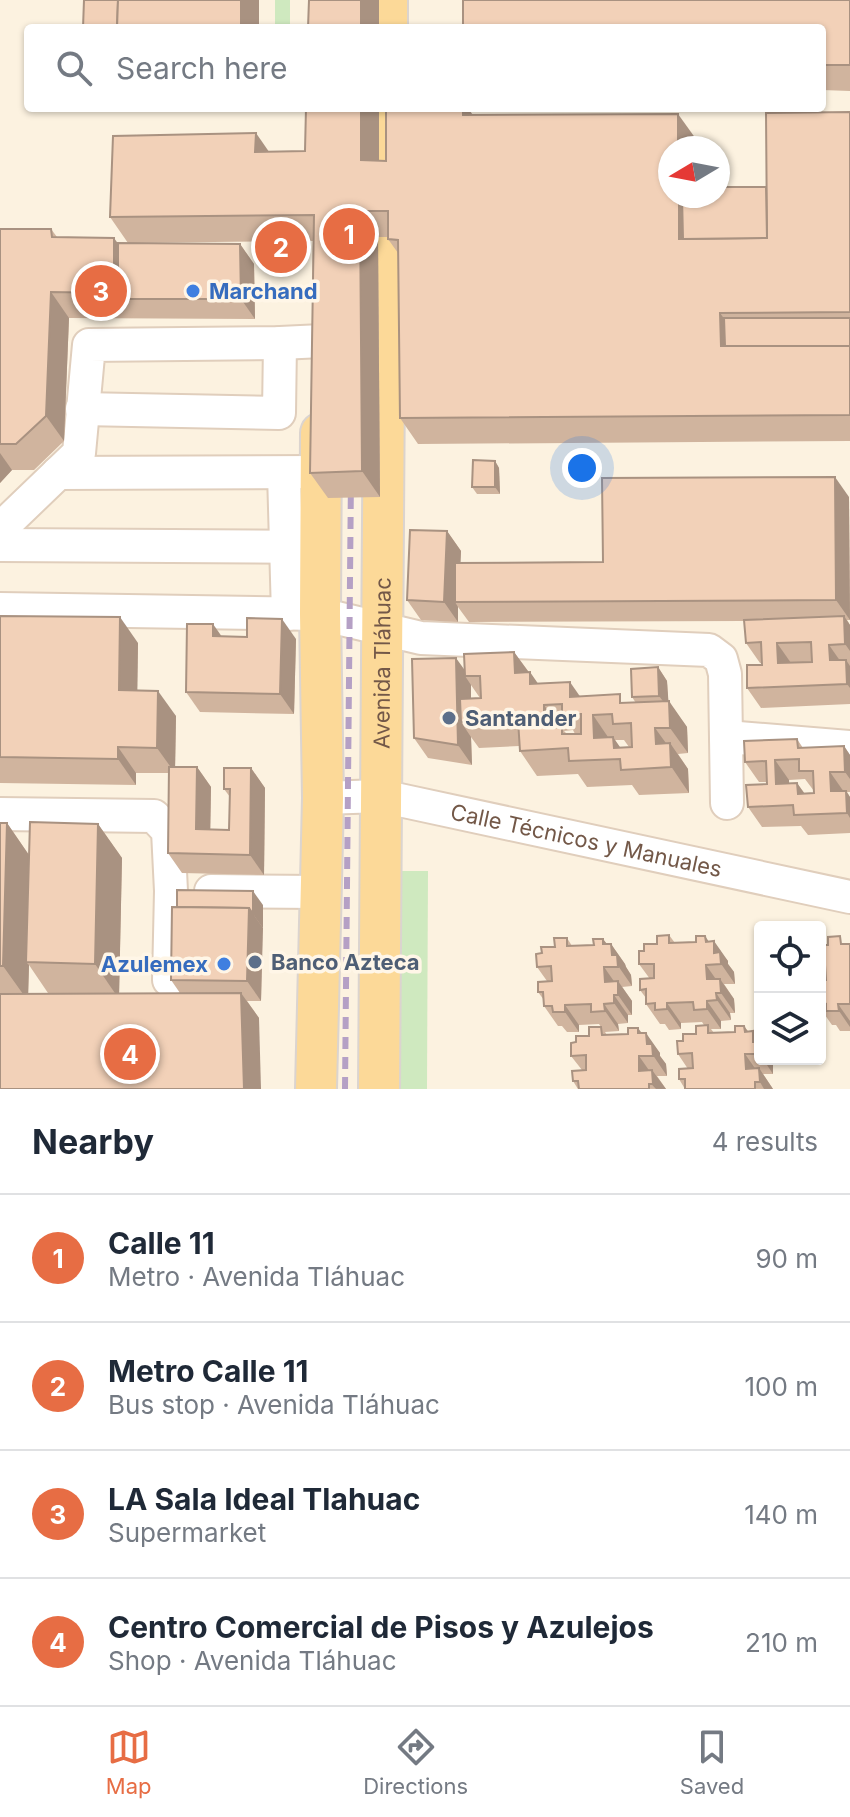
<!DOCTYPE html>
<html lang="en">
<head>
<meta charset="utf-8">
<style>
  body { margin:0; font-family:Inter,sans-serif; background:#f2f2f3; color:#1f2937 }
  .controls { position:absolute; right:24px; bottom:24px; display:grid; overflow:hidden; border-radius:8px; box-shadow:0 2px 6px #0004 }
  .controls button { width:72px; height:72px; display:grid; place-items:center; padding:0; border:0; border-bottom:2px solid #e0e1e3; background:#fff; color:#1f2937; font:40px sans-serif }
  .compass { position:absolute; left:658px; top:136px; width:72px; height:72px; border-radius:50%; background:#fff; box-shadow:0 2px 6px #0004; rotate:260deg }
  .you { position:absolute; left:582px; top:468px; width:28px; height:28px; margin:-20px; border:6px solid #fff; border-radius:50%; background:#1a73e8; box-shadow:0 0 0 12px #1a73e833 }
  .badge { display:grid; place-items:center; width:52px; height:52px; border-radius:50%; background:#e76d44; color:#fff; font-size:26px; font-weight:700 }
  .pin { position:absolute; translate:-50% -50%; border:4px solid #fff; box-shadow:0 2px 8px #0006 }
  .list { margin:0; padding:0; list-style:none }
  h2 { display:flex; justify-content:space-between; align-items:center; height:104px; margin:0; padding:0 32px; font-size:34px }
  h2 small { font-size:26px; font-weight:400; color:#747a83 }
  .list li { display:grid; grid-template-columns:52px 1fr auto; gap:24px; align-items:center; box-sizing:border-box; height:128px; padding:0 32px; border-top:2px solid #e0e1e3 }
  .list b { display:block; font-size:30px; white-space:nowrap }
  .list p { margin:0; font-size:26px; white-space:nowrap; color:#747a83 }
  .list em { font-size:26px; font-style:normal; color:#747a83 }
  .icon { flex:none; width:44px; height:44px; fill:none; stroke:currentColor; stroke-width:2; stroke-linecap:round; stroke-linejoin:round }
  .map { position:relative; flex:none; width:850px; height:1089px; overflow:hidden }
  .search { position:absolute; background:#fff; box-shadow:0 2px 6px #0004; left:24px; right:24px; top:24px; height:88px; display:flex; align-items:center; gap:20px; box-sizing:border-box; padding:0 28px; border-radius:8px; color:#747a83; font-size:30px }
  .sheet { height:616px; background:#fff }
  nav { display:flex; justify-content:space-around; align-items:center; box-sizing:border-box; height:112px; border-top:2px solid #e0e1e3; background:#fff; font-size:22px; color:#747a83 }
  nav a { display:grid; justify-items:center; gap:4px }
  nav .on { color:#e76d44 }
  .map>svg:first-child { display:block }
  .green { fill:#cfe9bf }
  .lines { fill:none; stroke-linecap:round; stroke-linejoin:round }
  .minor-casing { stroke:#e0cebc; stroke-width:36 }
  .major-casing { stroke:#dbd4cf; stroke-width:44 }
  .minor { stroke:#fff; stroke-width:32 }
  .major { stroke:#fcd998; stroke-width:40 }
  .rail { stroke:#b5a0c5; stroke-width:6; stroke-dasharray:12 8; stroke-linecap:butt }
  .wall { fill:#d0b49e; fill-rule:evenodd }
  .shaded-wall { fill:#a99281 }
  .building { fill:#f2d1b8; stroke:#a99281; stroke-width:2; fill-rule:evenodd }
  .shop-dot { fill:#3f7fe0; stroke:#fff6e7; stroke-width:3 }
  .service-dot { fill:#5c6f8a; stroke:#fff6e7; stroke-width:3 }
  .labels { text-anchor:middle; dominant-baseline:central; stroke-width:7; stroke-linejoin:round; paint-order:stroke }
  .shop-label { font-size:22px; font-weight:bold; fill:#366cbe; stroke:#fff6e7; text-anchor:start }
  .street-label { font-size:22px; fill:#735848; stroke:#fff6e7 }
  .service-label { font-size:22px; font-weight:bold; fill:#4e5e75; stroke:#fff6e7; text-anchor:start }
</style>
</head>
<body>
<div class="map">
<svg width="850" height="1089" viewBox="0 0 850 1089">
  <rect width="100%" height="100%" fill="#fcf2e0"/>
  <g class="green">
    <rect x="275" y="0" width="15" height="28"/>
    <path d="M391 871H428L427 1089H391Z"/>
  </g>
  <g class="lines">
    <g class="minor-casing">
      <g id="minor">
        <path d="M82 409 279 413 280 343"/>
        <path d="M58 473 321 472"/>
        <path d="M284 473 288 614"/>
        <path d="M0 529 79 453 89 345 280 343 322 341"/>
        <path d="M0 545 320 547"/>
        <path d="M0 609 320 614 421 638 709 650 721 659 725 674 727 803"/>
        <path d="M726 737 850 747"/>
        <path id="s1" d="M323 798 381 796 850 897"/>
        <path d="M0 814 154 816 168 831 171 891 169 980"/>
        <path d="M211 891 320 892"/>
      </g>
    </g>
    <g class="major-casing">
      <g id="major">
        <path d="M387 28V0"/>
        <path d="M386 186V108"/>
        <path d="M316 1089 323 798 320 614 321 433"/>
        <path id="s2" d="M379 1089 385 237"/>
      </g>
    </g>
    <use href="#minor" class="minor"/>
    <use href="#major" class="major"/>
    <path class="rail" d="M345 1089 351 477"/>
  </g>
  <g class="wall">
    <path d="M850 0V91L822 90V28Z"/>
    <path d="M386 108H468L472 115 696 139V148H670V196L766 187 850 112V441L418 444 400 418 398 253 388 239V237H378L380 497 328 498 310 473 313 241 128 243 110 217 269 151 386 161Z"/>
    <path d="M0 229H51L57 237 118 243 240 244 254 264 255 319 69 318 64 441 34 470H12L0 483Z"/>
    <path d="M495 461 499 468 500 494H477L472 487Z"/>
    <path d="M849 497 850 620H847L850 625V704L761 708 747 688 762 665V663H760L746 643 744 621 469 622 458 607V622L421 620 407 600 447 531 461 551 460 563 603 562Z"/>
    <path d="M0 616 138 643 137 690 176 716 175 767H197L211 787 210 830H229L230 797 224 789 251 768 265 788 264 875 182 873 168 853 169 773H136V785L0 783Z"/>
    <path d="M221 636 296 639 294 714 200 712 186 692Z"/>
    <path d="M514 652 537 683 580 696 626 703H636L632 697 658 667 667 681 668 701 687 727 688 753 678 754 688 769 689 793 639 795 632 785 587 787 578 774 537 776 520 751 519 746 479 748 471 737 472 765 428 758 414 738 465 670ZM471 685 480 698 471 699ZM573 730 575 734H567L564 731ZM615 740H624L629 747 620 748Z"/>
    <path d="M797 739 803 748 844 746 850 755V792H847L850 797V833L808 835 801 826 762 827 748 807 767 784V782H759L745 762ZM805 779 814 791V793L805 794 797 783 789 784V780Z"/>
    <path d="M0 823H7L29 855 98 824 122 858 119 993H180L171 980 263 905 261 1001H247L259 1018 0 1089ZM29 965 48 993 28 994Z"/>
    <path d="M669 935 675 943 709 941 728 961V964L734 972 735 984H724L734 999 735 1013H730L731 1020 721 1021V1029H711L714 1033 735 1032 744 1026 748 1031 760 1042V1059H770L773 1062V1074H763L773 1089H685L679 1079 688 1069 678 1054 683 1041 696 1034 704 1025 702 1022 681 1023V1029L669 1030 665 1024H660L646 1004V998L640 990 650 979 639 964 644 951Z"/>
    <path d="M567 938 572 946 594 945 603 939 607 944H611L625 964 626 967 631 975 632 986 622 987 632 1001V1015H628V1023L618 1024 619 1031 605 1032 607 1035 642 1033 660 1053V1056L666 1064 667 1076H657L666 1089H578L573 1081 582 1070 571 1056 576 1042 589 1036 601 1027 599 1024 579 1025V1032H567L562 1026H558L544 1006V1000L538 992 547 981 537 967 542 953 555 947Z"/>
    <path d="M850 944V1031H840L836 1025H832L820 1008V945Z"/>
  </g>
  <g class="shaded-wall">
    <rect x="241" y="0" width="18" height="28"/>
    <rect x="361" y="0" width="18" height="28"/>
    <path d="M361 108H379V186L361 160Z"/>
    <path d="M463 108H468L481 127 463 115Z"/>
    <path d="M678 114 696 139V148H678Z"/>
    <path d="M256 133 274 159 255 152Z"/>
    <path d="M679 196H696L697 244 679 239Z"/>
    <path d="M360 211 378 237 380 497 362 471Z"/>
    <path d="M114 238 132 263 118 299 114 293Z"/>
    <path d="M240 244 254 264 255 319 241 299Z"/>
    <path d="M51 292 69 318 64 441 46 416Z"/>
    <path d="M720 313 738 338V352L721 346Z"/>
    <path d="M0 453 12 470 0 483Z"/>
    <path d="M495 461 499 468 500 494 495 487Z"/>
    <path d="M835 477 849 497 850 620 836 600Z"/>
    <path d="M447 531 461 551 459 602H455L458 607V622L444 602Z"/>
    <path d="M844 616 850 625V651L845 644Z"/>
    <path d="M120 617 138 643 137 716 119 690Z"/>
    <path d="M282 619 296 639 294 714 280 694Z"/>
    <path d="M213 624 227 644 213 636Z"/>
    <path d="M777 643 791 663H778Z"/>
    <path d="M829 645 843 665 830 660Z"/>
    <path d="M514 652 530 674V672L548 698 515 673Z"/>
    <path d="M456 658 469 676H465L471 685V722H461L471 737 472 765 458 745Z"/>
    <path d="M846 660 850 666V688L847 684Z"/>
    <path d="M658 667 667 681 669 709 659 696Z"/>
    <path d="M570 682 588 708 570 697Z"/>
    <path d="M158 691 176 716 175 773 157 748Z"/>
    <path d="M669 701 687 727 688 753 670 728Z"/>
    <path d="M544 705 562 731 544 728Z"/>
    <path d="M593 715 610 740 594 738Z"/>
    <path d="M655 728 671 750 670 743 688 769 689 793 656 744Z"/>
    <path d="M613 737 631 763 614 748Z"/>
    <path d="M844 746 850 755V779L845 772Z"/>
    <path d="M118 747 136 773V785L118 759Z"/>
    <path d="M775 760 789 780 790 804 776 784Z"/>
    <path d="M197 767 211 787 210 849 196 829Z"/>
    <path d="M251 768 265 788 264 875 250 855Z"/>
    <path d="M830 772 844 792 831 791Z"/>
    <path d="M797 783 811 803 798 794Z"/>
    <path d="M846 791 850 797V818L847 813Z"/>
    <path d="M7 823 31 858 26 962 29 965 28 1001 3 966Z"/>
    <path d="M98 824 122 858 119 999 95 964Z"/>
    <path d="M253 891 263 905V928L253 914Z"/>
    <path d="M249 908 263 928 261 1001 247 981Z"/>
    <path d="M705 936 714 949V941L728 961V964L734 972 735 984 706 942Z"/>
    <path d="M603 939 612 951 611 944 625 964 626 967 631 975 632 986 603 944Z"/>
    <path d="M706 965 720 985 707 979Z"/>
    <path d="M604 967 618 987 605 982Z"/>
    <path d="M720 979 734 999 735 1013 721 993Z"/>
    <path d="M618 981 632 1001V1015L618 995Z"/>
    <path d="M241 993 259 1018 261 1089H244Z"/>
    <path d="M716 993 730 1013 731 1020 717 1000Z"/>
    <path d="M614 995 628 1015V1023L614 1003Z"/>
    <path d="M707 1001 721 1021V1029L707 1009Z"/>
    <path d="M667 1003 681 1023V1029L667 1009Z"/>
    <path d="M604 1004 618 1024 619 1031 605 1011Z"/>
    <path d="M838 1004 850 1021V1027L839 1011Z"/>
    <path d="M565 1005 579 1025V1032L565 1012Z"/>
    <path d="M744 1026 753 1039V1031L760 1042V1055L745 1032Z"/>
    <path d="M638 1028 647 1040 646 1033 660 1053V1056L666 1064 667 1076 638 1033Z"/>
    <path d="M745 1054 759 1074 746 1069Z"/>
    <path d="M639 1056 653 1076 652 1070 666 1089H656L639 1071Z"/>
    <path d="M763 1059H770L773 1062V1074Z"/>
    <path d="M759 1068 773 1089H764L760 1082Z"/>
  </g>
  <g class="building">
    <path d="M84 0H118L117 28H83Z"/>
    <path d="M118 0H241V28H117Z"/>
    <path d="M309 0H361V28H308Z"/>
    <path d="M463 0H850V65H822V28H463Z"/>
    <path d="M456 25V28H390V26Z"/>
    <path d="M306 108H361V160L386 161V108H463V115L678 114V148H670V196H679V239L767 238 766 113 850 112V312L720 313 721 346H850V415L400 418 398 240 388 239V211H360L362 471 310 473 314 215 110 217 113 136 256 133 255 152 305 151Z"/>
    <path d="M718 187H766L767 238 683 239 682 196H718Z"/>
    <path d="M0 229H51L52 237 114 238V293L51 292 46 416 16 444H0Z"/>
    <path d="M118 243 240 244 241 299H118Z"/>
    <path d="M724 318H850V346H725Z"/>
    <path d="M473 460 495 461V487H472Z"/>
    <path d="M835 477 836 600 455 602V563L603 562 602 478Z"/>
    <path d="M410 530 447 531 444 602 407 600Z"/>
    <path d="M0 616 120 617 119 690 158 691 157 748 118 747V759L0 757Z"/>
    <path d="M844 616 845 644 829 645 830 660H846L847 684 747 688V665H762L761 642 746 643 744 620ZM811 642 812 662 778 663 777 643Z"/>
    <path d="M247 618 282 619 280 694 186 692 187 624H213V636L247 637Z"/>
    <path d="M514 652 515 673 530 672V684L570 682V697L620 694V703L669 701 670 728H655L656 744 670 743 671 767 621 770 620 759 569 761 568 748 520 751 518 720 461 722 460 699 481 698 480 676H465L464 654ZM562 704V714H581V734H562V727L544 728V705ZM612 714 613 724 631 723 632 747 614 748 613 737 594 738 593 715Z"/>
    <path d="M456 658 458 745 414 738 412 659Z"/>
    <path d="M658 667 659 696 632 697 631 669Z"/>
    <path d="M797 739 798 748 844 746 845 772H830L831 791H846L847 813 794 815 793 805 748 807 746 785 767 784 766 761 745 762 744 741ZM799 759V771H813L814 793 798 794 797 783 776 784 775 760Z"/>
    <path d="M169 767H197L196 829 229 830 230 789H224V768H251L250 855 168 853Z"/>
    <path d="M30 822 98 824 95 964 26 962Z"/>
    <path d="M0 823H7L3 966H0Z"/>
    <path d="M177 890 253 891V914L249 908 177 907Z"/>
    <path d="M172 907 249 908 247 981 171 980Z"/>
    <path d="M669 935V943L696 942V936H705L706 942 714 941V953L720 952 721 964 706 965 707 979H720L721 993H716L717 1000 707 1001V1009L694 1010 693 1002 667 1003V1009L655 1010V1003L646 1004V989L640 990V979L654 978V964H639V951H644V944H657V936Z"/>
    <path d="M840 936 841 944H850V1004H838L839 1011H826V1004L820 1005V980H826L825 965H820V945H828V937Z"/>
    <path d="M554 938H567V946L594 945 593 939H603V944H611L612 955H617L618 967H604L605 982 618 981V995H614V1003L604 1004 605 1011 591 1012V1004L565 1005V1012H553L552 1006H544L543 992H538V982L552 981 551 966 537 967 536 954 542 953 541 947H555Z"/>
    <path d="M241 993 244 1089H0V994Z"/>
    <path d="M708 1025V1033L735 1032V1026H744L745 1032 753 1031V1042H759V1054H745L746 1069 759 1068 760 1082H755V1089H685V1079H679V1069L693 1068 692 1053 678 1054 677 1041H683V1034H696V1026Z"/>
    <path d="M589 1027H601L602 1035 628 1034V1028H638V1033H646L647 1044H652L653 1056H639V1071L652 1070 653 1084H649V1089H579L578 1081H573L572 1071 586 1070V1055L571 1056V1043L576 1042V1036H589Z"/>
  </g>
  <g class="shop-dot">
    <circle cx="193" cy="291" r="8"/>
    <circle cx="224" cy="964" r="8"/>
  </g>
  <g class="service-dot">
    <circle cx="449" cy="718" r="8"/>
    <circle cx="255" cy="962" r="8"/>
  </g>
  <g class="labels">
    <g class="shop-label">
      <text x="209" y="291">Marchand</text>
      <text x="208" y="964" text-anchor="end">Azulemex</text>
    </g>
    <g class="street-label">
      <text stroke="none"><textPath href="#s2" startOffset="426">Avenida Tláhuac</textPath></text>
      <text stroke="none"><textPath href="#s1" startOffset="268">Calle Técnicos y Manuales</textPath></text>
    </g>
    <g class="service-label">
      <text x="465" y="718">Santander</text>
      <text x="271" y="962">Banco Azteca</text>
    </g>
  </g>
</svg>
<div class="controls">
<button><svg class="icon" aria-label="locate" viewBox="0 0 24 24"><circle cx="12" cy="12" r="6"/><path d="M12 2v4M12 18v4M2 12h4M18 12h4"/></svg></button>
<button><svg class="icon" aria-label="layers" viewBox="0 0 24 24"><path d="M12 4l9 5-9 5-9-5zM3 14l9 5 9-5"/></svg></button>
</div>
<svg class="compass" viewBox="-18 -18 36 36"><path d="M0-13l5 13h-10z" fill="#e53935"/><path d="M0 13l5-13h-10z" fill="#747a83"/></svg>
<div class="you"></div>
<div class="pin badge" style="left:349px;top:234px">1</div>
<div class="pin badge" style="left:281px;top:247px">2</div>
<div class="pin badge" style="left:101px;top:291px">3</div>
<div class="pin badge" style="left:130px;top:1054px">4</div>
<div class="search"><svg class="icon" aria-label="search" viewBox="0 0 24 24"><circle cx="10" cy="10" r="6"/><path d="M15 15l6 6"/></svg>Search here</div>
</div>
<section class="sheet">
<h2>Nearby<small>4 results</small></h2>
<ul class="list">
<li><span class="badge">1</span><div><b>Calle 11</b><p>Metro · Avenida Tláhuac</p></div><em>90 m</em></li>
<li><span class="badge">2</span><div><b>Metro Calle 11</b><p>Bus stop · Avenida Tláhuac</p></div><em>100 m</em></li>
<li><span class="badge">3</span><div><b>LA Sala Ideal Tlahuac</b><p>Supermarket</p></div><em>140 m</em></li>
<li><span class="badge">4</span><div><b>Centro Comercial de Pisos y Azulejos</b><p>Shop · Avenida Tláhuac</p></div><em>210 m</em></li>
</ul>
</section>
<nav>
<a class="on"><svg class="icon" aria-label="map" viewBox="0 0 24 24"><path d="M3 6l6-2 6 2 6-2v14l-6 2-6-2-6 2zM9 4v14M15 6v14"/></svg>Map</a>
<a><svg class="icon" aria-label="directions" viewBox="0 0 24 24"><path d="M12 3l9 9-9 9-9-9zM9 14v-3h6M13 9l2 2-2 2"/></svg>Directions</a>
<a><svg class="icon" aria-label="saved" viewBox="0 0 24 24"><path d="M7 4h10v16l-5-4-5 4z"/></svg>Saved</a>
</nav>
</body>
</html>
